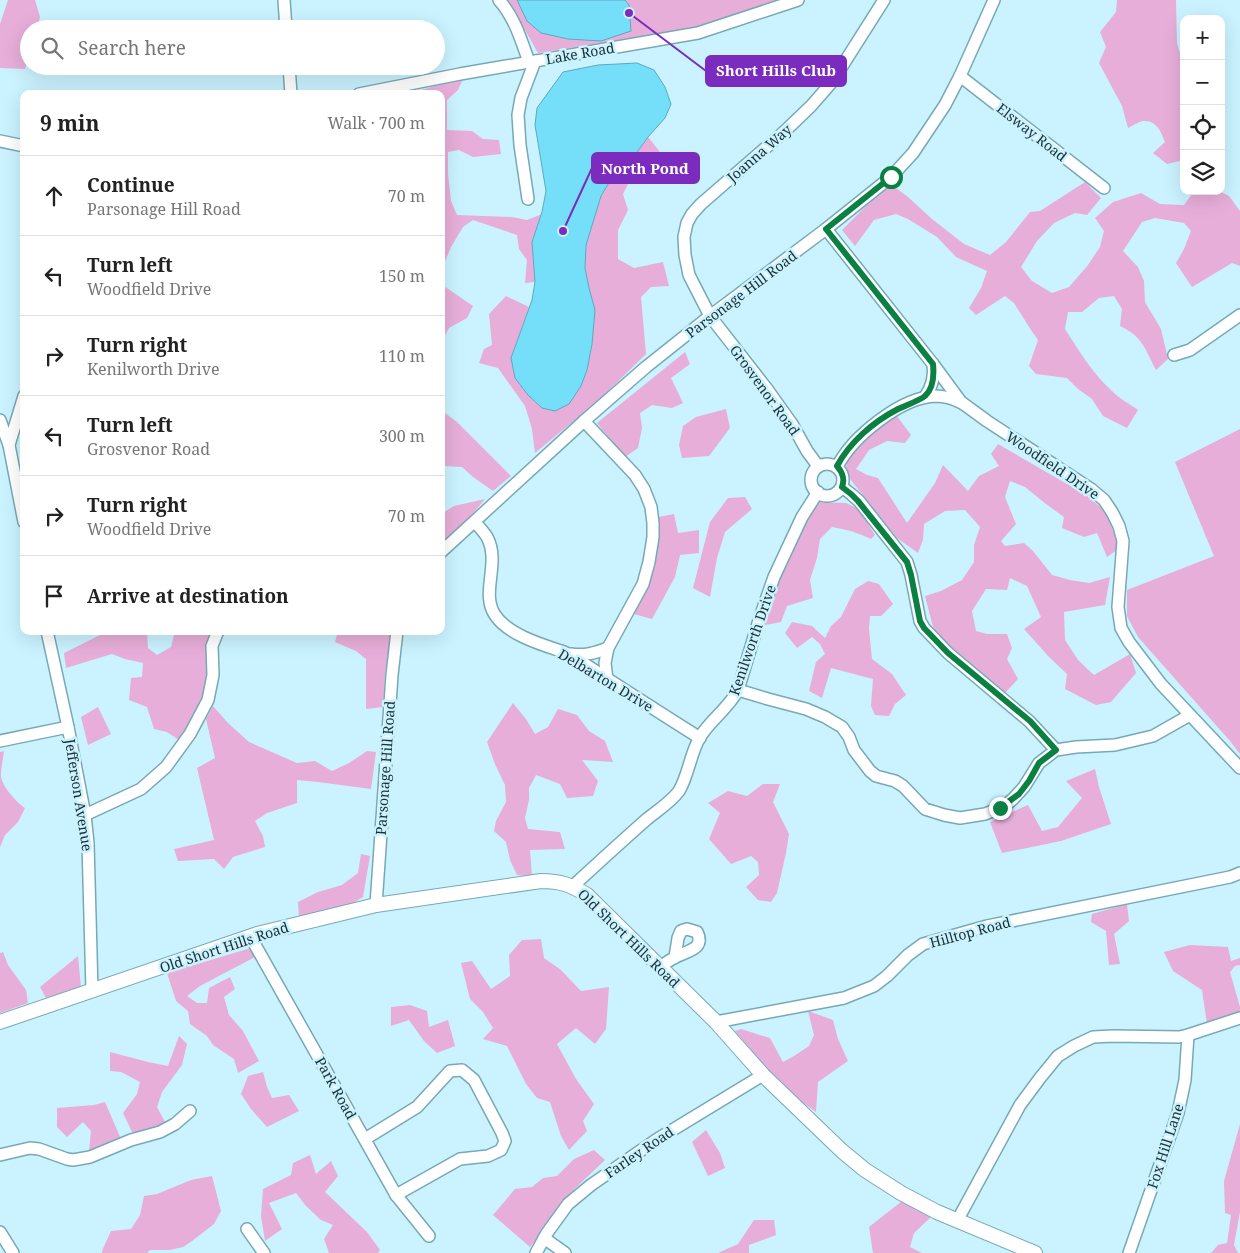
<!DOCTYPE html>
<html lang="en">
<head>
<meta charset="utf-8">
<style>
  body { margin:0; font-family:"Noto Serif",serif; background:#f2f2f2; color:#222 }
  .controls { position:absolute; right:15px; top:15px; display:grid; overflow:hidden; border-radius:10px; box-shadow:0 5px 20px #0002 }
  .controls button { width:45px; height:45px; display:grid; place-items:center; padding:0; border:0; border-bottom:1px solid #e0e0e0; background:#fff; color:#222; font:25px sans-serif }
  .stop { position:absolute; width:15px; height:15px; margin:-11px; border:4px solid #0b8043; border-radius:50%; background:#fff }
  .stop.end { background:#0b8043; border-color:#fff; box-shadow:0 1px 5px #0008 }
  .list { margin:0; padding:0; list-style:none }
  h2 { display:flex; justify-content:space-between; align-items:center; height:65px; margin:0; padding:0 20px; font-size:21px }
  h2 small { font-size:16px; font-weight:400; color:#767676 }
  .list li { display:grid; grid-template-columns:32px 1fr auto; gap:15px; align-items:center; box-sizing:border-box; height:80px; padding:0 20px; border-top:1px solid #e0e0e0 }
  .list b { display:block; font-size:19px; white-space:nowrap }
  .list p { margin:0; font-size:16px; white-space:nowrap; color:#767676 }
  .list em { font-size:16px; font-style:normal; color:#767676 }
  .icon { flex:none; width:28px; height:28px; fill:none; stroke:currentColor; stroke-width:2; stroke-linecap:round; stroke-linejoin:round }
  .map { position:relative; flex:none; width:1240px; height:1253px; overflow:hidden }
  .search { position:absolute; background:#fff; box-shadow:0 5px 20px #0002; left:20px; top:20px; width:425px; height:55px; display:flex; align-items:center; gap:12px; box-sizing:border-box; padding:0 18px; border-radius:28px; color:#767676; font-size:19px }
  .panel { position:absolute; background:#fff; box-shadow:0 5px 20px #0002; left:20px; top:90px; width:425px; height:545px; border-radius:10px }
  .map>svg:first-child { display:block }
  .green { fill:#e7aed9 }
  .water { fill:#75dff9; stroke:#5aaabe }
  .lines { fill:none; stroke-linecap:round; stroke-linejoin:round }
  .minor-casing { stroke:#76a9b6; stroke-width:14 }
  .major-casing { stroke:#76a9b6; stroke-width:16 }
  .minor { stroke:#fff; stroke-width:11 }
  .major { stroke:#fff; stroke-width:14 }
  .route { stroke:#0b8043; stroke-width:6 }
  .labels { text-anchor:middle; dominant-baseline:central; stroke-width:5; stroke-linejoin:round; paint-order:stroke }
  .street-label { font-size:14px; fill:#1b3035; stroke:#caf3ff }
  .leader { fill:none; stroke:#7b2cbf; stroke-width:2 }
  .callout-dot { fill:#7b2cbf; stroke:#caf3ff; stroke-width:2 }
  .callout { fill:#7b2cbf; stroke:#7b2cbf; stroke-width:2 }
  .callout-label { font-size:15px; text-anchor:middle; font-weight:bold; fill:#fff }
</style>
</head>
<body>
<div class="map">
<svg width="1240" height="1253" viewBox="0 0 1240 1253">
  <rect width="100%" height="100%" fill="#caf3ff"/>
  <g class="green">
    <path d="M8 0H35L40 17 37 29H29V55L25 69 0 68V24Z"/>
    <path d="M508 0H783L699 27 538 53Z"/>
    <path d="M1117 0H1176L1177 44 1184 65V160L1167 164 1153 153 1165 142C1161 132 1157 120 1143 121 1138 122 1132 126 1128 128L1122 106 1099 63 1106 47 1100 32 1116 12Z"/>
    <path d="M464 77 458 90 447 100V130L472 131 483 139 499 140 501 154 473 157 459 150 448 152V174L451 201 457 215 512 217 527 220 542 214 532 242 535 282 525 283 527 260 519 249 517 235 473 220 463 227 451 247 441 271V223L443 216 441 189V94H409Z"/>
    <path d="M648 137 664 157 647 159 631 178 623 194 628 210 618 230V259L634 268 663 262 669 286 651 287 641 297 646 354 600 399 535 453 532 429 525 406 498 368 479 363 484 349 492 345 489 314 506 296 529 307 511 358 515 378 528 395 542 408 581 386 587 370 592 344 589 288 585 268 586 245 601 196 617 169 635 155Z"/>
    <path d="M1085 182 1101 198 1087 215 1075 213 1054 223 1037 241 1021 267 1032 281 1052 293 1069 287 1088 265 1100 247 1104 231 1095 218 1113 202 1141 193 1160 204 1184 205 1192 194 1193 191H1219L1229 196 1240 211V266L1232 263 1192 287 1176 263 1184 249 1191 231 1184 223 1155 218 1142 222 1123 251 1138 267 1144 281 1145 302 1161 329 1168 359 1156 370C1145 349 1143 337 1120 326L1122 309 1114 296 1099 298 1082 312H1068L1065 329C1079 351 1093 374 1113 392 1120 399 1130 404 1138 410L1127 428 1103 416 1092 399 1078 389 1067 378 1036 374 1029 366 1038 340 1031 330 1014 303 1005 296 976 315 969 308 981 288 987 271 956 257 937 237 908 219 896 214 874 220 855 246 842 230 866 206 892 185 908 197 932 219 964 244 990 255 1006 242 1030 212 1040 211Z"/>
    <path d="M441 284 473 306 467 318 449 328 441 343Z"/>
    <path d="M685 352 690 364 671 378 683 403 672 408 652 405 640 413 642 428 638 448 625 457 597 423Z"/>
    <path d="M726 409 730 428 709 456 682 458 679 445 683 426 696 417Z"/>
    <path d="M441 410 457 422 511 476 493 491 473 477 462 467 444 466 441 469Z"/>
    <path d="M897 416 911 435 905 443 887 441 869 450 856 469 867 475 878 478 907 523 935 483 943 465 968 491 979 476 999 466 991 454 998 444 1086 495 1105 511 1120 548 1107 557 1097 533 1084 537 1062 528 1064 517 1046 504 1025 487 1010 481 1005 497 1016 524 1001 541 1005 546 1024 543 1033 551 1052 575 1070 580 1089 583 1110 577 1105 605 1064 612 1065 640 1078 660 1094 675 1130 654 1136 673 1111 702 1096 705 1065 689 1067 674 1049 657 1024 629 1041 617 1027 586 1010 578 1007 590 986 589 972 611 976 631 987 634H1007L1012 648 1007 659 1018 679 1005 693 953 651 933 627 925 596 941 591 962 580 974 562V545L980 527 965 510 945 511 924 524 923 540 918 553 897 538 846 474 847 455 872 430Z"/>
    <path d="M1240 429V754L1230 741 1138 637 1127 616V590L1214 556 1175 462Z"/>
    <path d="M745 497 752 509 725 532 717 558 710 597 693 588 710 522 728 498Z"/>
    <path d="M485 499 459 530 441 544V514L454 506Z"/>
    <path d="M812 502 846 503 859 509 875 535 871 539C859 533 846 529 832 527L820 539 817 558 810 580 813 598 787 606 781 622 761 626 783 566Z"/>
    <path d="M674 514 678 533 699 530V553L680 555 675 577 652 619 634 614 648 582 658 517Z"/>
    <path d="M868 581 879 584 893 604 881 616H870L869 629 872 659 892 674 906 695 895 704 889 716 875 715 871 706 873 679 831 668 822 698 809 691 816 662 825 654 820 644 812 637 797 648 785 633 792 622 812 626 825 638 831 626 841 617 855 589Z"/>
    <path d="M103 631H147L148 648 157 655 171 647 175 631H212L211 676 197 714 182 742 167 732 154 729 147 707 129 700 131 678 142 677 143 663 125 659 112 654 66 668 64 653 102 634Z"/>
    <path d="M338 631H392L385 673 383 707 366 709V659L356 651 335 642Z"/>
    <path d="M513 703 526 719 535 734 548 727 558 709 577 715 589 731 605 741 613 762 582 760 598 781 593 796 567 798 560 784 536 775 529 788V800L525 818 528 829 560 832 565 849 530 850 532 876 517 875 510 860 506 842 494 831 496 821 506 802 505 785 495 764 487 742Z"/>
    <path d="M213 706 228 723 249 742 297 763 315 761 332 771 349 763 367 751 376 752 371 789 318 782 297 780V803L267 813 255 821 263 836 265 847 233 857 224 869 214 859 178 861 174 849 214 840 197 768 215 758 206 719Z"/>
    <path d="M98 707 111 734 88 745 81 717Z"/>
    <path d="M4 751C3 759 1 768 1 776 1 785 17 803 25 808L18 822 5 835 0 847V752Z"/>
    <path d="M1095 769 1099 787 1111 824 1061 841 1002 853 990 822 1028 805 1042 831 1058 827 1082 798 1066 781Z"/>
    <path d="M763 784H780L773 802 789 834 786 853 777 893 771 902 758 900 746 887 759 875 758 862 751 856 731 864 709 839 720 813 708 803 728 791 747 796Z"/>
    <path d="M361 854 370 856 363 897 348 906 299 919 298 902 318 892 342 885 358 873Z"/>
    <path d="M1127 904 1129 921 1114 934 1120 964 1109 965 1106 931 1091 922 1092 914Z"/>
    <path d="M541 939 544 958 561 970 581 991 609 987 606 1029 595 1044 576 1028 557 1044 576 1079 594 1104 583 1121 587 1131 569 1150 561 1136 550 1102 537 1098 526 1084 507 1046 483 1039 493 1028 483 1012 470 999 461 963 472 961 491 989 510 976 509 955 522 940Z"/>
    <path d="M1190 945 1228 947 1231 961 1240 958V965L1235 966 1230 972 1240 1007V1015L1207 1024 1202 990 1173 971 1164 952Z"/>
    <path d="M251 948 255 957 200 986 187 996 197 1003H207L209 988 230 977 235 989 224 997 229 1015 243 1031 259 1061 238 1073 234 1059 213 1045 207 1036 190 1024 188 1011 176 1001 167 973Z"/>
    <path d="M3 952 8 965 26 990 28 1003 0 1013V953Z"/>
    <path d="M78 956 81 987 46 998 40 987Z"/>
    <path d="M410 1005 427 1011 429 1027 448 1020 455 1046 437 1053 424 1041 409 1020 391 1026V1007Z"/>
    <path d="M808 1011 833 1020 838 1039 848 1061 818 1082 816 1112 786 1091 735 1031 741 1029 770 1038 783 1062 794 1056 809 1046 814 1035Z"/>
    <path d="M179 1036 187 1044 182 1065 162 1092 157 1107 165 1122 144 1134 132 1132 123 1113 137 1094 140 1082 121 1072 110 1071V1052L148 1062 168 1066Z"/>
    <path d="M263 1072 267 1087 272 1098 289 1095 299 1111 267 1127 251 1109 241 1094 248 1076Z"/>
    <path d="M105 1102 121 1139 89 1151 91 1131 83 1122 67 1137 57 1127V1108L94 1105Z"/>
    <path d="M1240 1124V1212L1234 1245 1238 1253H1211L1218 1245 1227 1243 1231 1215 1225 1213 1224 1181Z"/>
    <path d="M706 1130 720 1153 725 1168 708 1176 692 1142Z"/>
    <path d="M594 1150 605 1160 563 1200 546 1228 530 1247 493 1215 515 1189 532 1187 543 1178 557 1176 574 1159Z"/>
    <path d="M310 1155 316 1174 331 1161 338 1176 325 1192 367 1232 380 1250 378 1253H329L324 1239 333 1225 321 1220 306 1206 296 1193 269 1203 282 1229 265 1241 261 1216 263 1189 291 1175 293 1163Z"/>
    <path d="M212 1176 221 1211 214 1224 192 1241 183 1247 170 1250H150L147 1253H102V1251L111 1231 131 1229 140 1215 144 1196 157 1194 191 1180Z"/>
    <path d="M902 1201 932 1216 914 1233 910 1247 922 1253H873L869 1227Z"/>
    <path d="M754 1220H774L776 1235 749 1245V1253H718L738 1244Z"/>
  </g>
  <g class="water">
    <path d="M517 0H625L629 5 631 31 601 41 568 39 541 33 527 21Z"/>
    <path d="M637 63 654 70 665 87 671 104 665 118 648 137 635 155 617 169 601 196 586 245 585 268 589 288 595 310 592 344 587 370 581 386 569 404 555 411 542 408 528 395 515 378 511 358 532 300 535 282 532 242 542 212 546 191 535 125 537 108 563 72 598 65Z"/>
  </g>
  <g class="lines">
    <g class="minor-casing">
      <g id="minor">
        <path d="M284 0 286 29"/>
        <path d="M499 0C515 18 521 40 529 62"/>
        <path d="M289 66 291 94"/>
        <path d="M960 76 1104 188"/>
        <path d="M359 94 460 74 698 33 798 0"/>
        <path d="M0 141 24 146"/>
        <path d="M528 199 520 145 518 115 521 98 535 61"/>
        <path d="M826 229 933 364 961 402 987 421 1091 489 1104 500 1112 512 1119 526 1123 541 1118 607 1121 628 1129 642 1161 684 1240 768"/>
        <path d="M1174 355 1190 350 1240 315"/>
        <path d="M24 396 9 445 24 522"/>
        <path d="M925 397C932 387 935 377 933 364"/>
        <path d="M0 420 9 445"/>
        <path d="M584 421 635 475 644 489 651 507 653 523V537L649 562 643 584 608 648 605 663 607 679"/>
        <circle cx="827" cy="480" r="16"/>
        <path d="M818 466 807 451 792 424 767 389 710 316 689 275 685 255 684 237 687 223 692 214 701 204 785 131 811 106 832 82 884 0"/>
        <path d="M837 467C852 437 901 397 936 396 945 396 954 399 962 403"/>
        <path d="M842 487 851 494 859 501 907 562 911 575 920 621 924 628 948 653 1029 721 1056 750"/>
        <path d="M475 522C479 527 484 532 487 537 501 563 480 593 495 615 508 635 543 645 564 652 576 657 595 671 606 678 637 698 668 718 700 738"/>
        <path d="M441 552 584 421 646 367 710 316 826 229 891 177 913 153 945 105 960 76 994 0"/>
        <path d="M47 631 68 727 85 815 88 843 92 991"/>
        <path d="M571 654C585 656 595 653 608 648"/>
        <path d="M738 690 768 699 806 709 825 717 842 727 849 737 854 750 870 771 876 776 895 781 903 786 925 809 944 815 960 818 985 814 1000 808 1007 804 1013 799 1024 787 1039 763 1056 750 1076 747 1115 745 1153 736 1190 715"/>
        <path d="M0 741 68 727"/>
        <path d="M85 815 141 789 166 767 190 734 208 700 213 675 212 646 218 631"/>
        <path d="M573 886C598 863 622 841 647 819 658 810 671 802 679 791 689 774 690 754 700 737 711 719 728 709 738 690L759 620 774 577 802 517 818 492"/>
        <path d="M376 905 392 675 397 631"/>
        <path d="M250 936 396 1195 429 1236"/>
        <path d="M661 967C665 964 669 960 674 958 685 951 706 950 697 932L687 929 681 931 678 938 675 957"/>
        <path d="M716 1022 844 998 874 986 887 976 908 955 923 944 987 926 1230 877 1240 873"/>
        <path d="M365 1139 417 1107 450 1071 462 1070 474 1080 502 1133 505 1141 501 1150 488 1156 460 1159 396 1195"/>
        <path d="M0 1155 30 1148 39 1149 67 1159 73 1160 90 1157 131 1140 160 1132 175 1124 190 1111"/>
        <path d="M957 1221 1020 1105 1040 1078 1058 1056 1074 1046 1093 1037 1113 1036 1179 1037 1188 1035 1240 1018"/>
        <path d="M247 1229 264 1253"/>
        <path d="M0 1232 13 1253"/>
        <path d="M544 1238 565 1253"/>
        <path d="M536 1253 547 1233 568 1204 591 1185 656 1140 763 1075"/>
        <path d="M1129 1253 1178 1113 1185 1080 1188 1035"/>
      </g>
    </g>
    <g class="major-casing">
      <path id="major" d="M0 1022 257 934 376 905 541 881C561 881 571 885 587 895L716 1022 763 1075 842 1151 865 1170 901 1193 937 1212 1035 1253"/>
    </g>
    <use href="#minor" class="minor"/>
    <use href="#major" class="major"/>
  </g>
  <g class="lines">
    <path class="route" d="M891 177 826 229 933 364C934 374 934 388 925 396 921 400 904 406 898 409 873 422 850 442 837 466 843 473 845 479 842 487L851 494 858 501 907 562 911 575 920 621 924 628 948 653 1030 721 1056 750 1039 763 1029 781 1019 794 1000 808"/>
  </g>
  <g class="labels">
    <g class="street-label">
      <text transform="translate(580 53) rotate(-10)">Lake Road</text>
      <text transform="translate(1032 132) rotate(38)">Elsway Road</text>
      <text transform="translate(759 153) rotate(-41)">Joanna Way</text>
      <text transform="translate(741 294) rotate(-37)">Parsonage Hill Road</text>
      <text transform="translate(765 390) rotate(54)">Grosvenor Road</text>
      <text transform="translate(1053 465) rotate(34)">Woodfield Drive</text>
      <text transform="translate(752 640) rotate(-71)">Kenilworth Drive</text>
      <text transform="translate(606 680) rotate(31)">Delbarton Drive</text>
      <text transform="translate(385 768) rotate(-86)">Parsonage Hill Road</text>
      <text transform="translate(79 795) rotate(81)">Jefferson Avenue</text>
      <text transform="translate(970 932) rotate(-15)">Hilltop Road</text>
      <text transform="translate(629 938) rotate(44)">Old Short Hills Road</text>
      <text transform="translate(224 947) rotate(-18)">Old Short Hills Road</text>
      <text transform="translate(336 1088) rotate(61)">Park Road</text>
      <text transform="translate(1165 1146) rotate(-72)">Fox Hill Lane</text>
      <text transform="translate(639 1152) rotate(-34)">Farley Road</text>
    </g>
  </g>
  <path class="leader" d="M629 13L706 71M563 231L592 168"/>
  <g class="callout-dot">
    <circle cx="629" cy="13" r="5"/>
    <circle cx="563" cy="231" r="5"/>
  </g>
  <g class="callout">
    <rect x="706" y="56" width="140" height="30" rx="5"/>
    <rect x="592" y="153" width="107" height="30" rx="5"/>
  </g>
  <g class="callout-label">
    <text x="776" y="76">Short Hills Club</text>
    <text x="645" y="174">North Pond</text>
  </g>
</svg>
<div class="controls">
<button>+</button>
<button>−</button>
<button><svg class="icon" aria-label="locate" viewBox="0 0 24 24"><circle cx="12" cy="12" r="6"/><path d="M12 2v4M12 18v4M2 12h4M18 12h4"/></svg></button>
<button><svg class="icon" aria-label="layers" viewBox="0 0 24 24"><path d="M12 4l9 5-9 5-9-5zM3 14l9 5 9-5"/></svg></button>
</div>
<div class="stop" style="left:891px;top:177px"></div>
<div class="stop end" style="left:1000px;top:808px"></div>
<div class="search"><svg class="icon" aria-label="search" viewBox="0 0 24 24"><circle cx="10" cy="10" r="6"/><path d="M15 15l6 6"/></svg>Search here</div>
<section class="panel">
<h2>9 min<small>Walk · 700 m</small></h2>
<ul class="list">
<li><svg class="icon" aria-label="ahead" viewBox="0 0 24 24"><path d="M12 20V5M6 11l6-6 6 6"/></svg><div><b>Continue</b><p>Parsonage Hill Road</p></div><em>70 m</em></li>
<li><svg class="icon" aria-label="left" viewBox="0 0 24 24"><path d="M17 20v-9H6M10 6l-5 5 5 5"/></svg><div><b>Turn left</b><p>Woodfield Drive</p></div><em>150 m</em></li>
<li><svg class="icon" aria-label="right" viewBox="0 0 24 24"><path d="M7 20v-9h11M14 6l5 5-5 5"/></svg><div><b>Turn right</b><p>Kenilworth Drive</p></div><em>110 m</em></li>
<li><svg class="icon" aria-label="left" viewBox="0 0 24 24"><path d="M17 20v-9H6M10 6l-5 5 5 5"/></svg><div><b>Turn left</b><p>Grosvenor Road</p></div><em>300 m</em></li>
<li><svg class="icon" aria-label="right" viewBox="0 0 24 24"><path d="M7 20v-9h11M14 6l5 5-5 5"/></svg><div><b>Turn right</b><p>Woodfield Drive</p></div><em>70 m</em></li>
<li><svg class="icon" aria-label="arrive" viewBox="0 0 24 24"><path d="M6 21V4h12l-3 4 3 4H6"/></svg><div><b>Arrive at destination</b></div></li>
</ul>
</section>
</div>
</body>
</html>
